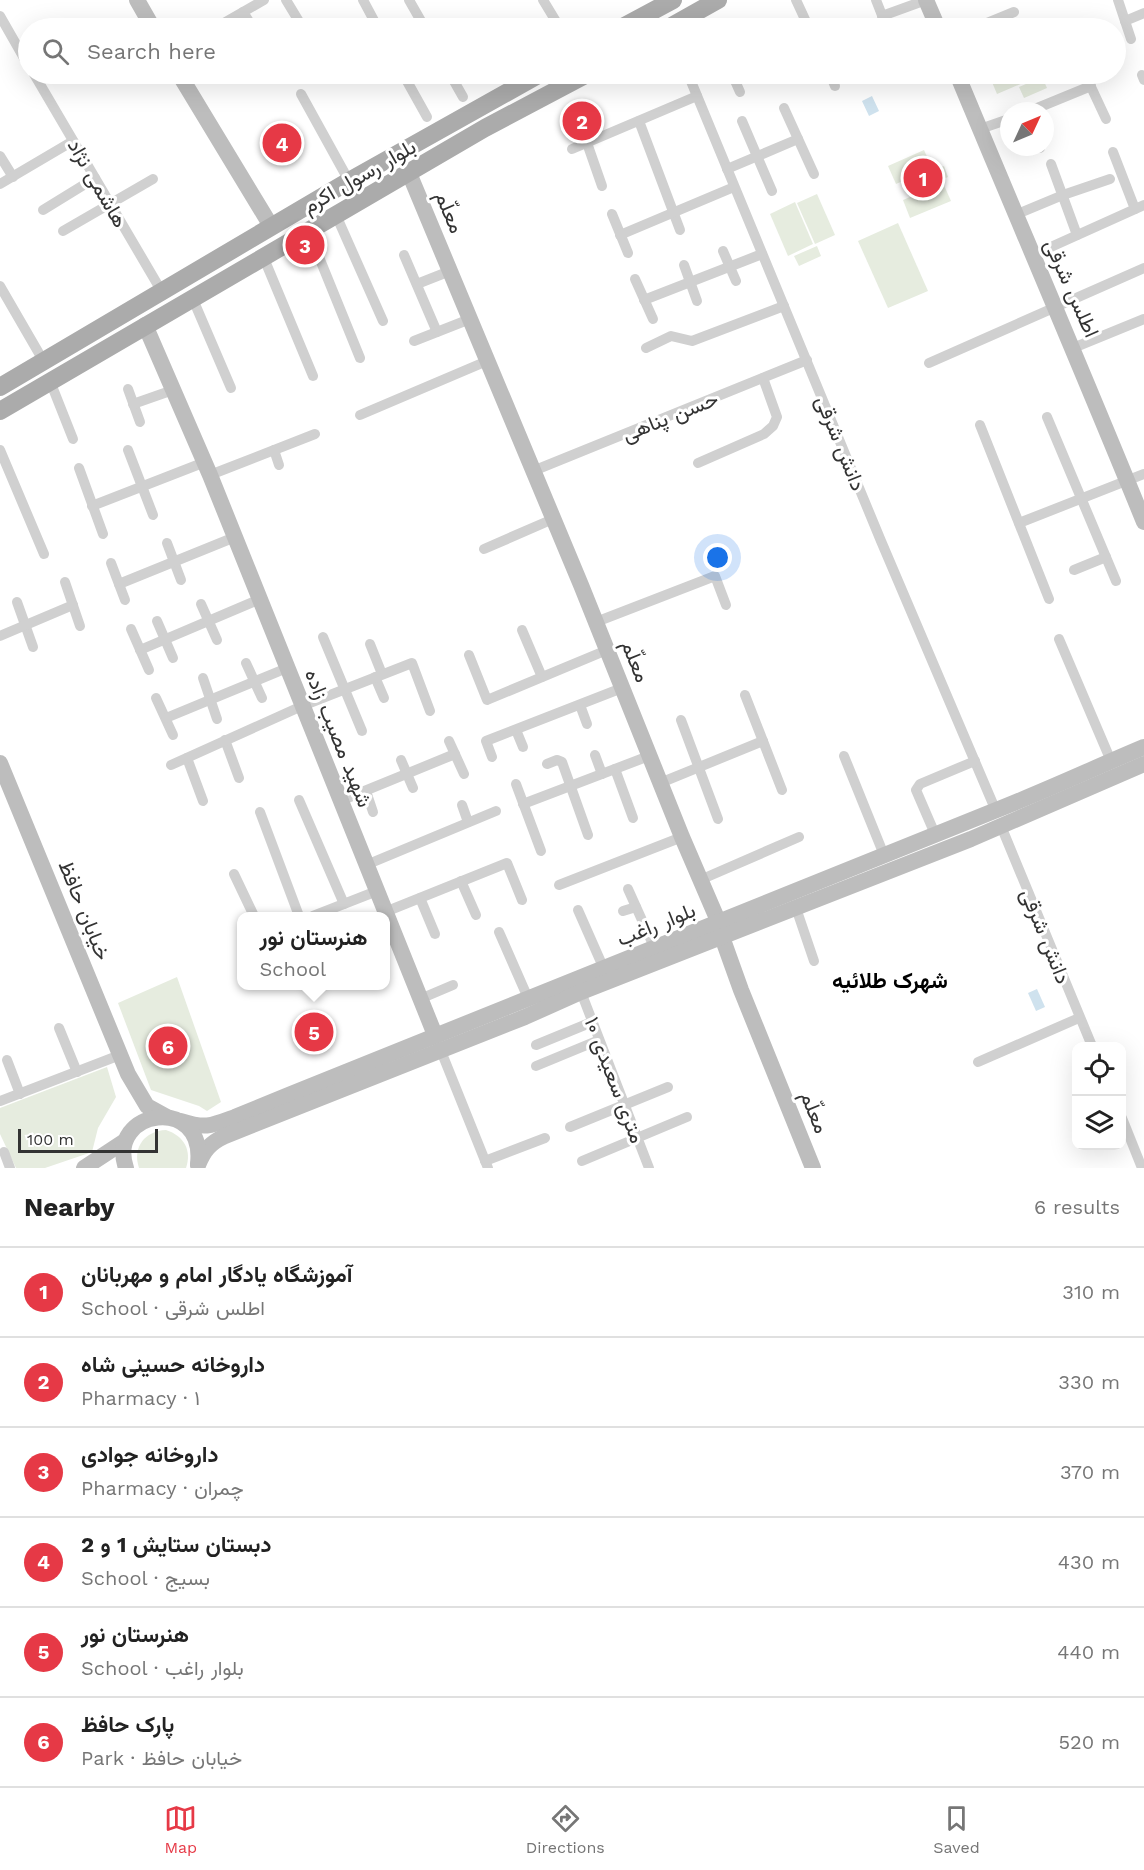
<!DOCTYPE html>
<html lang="en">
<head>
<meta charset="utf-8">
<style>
  body { margin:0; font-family:"Work Sans",Vazirmatn,sans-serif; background:#f2f2f2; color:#222 }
  .controls { position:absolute; right:18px; bottom:18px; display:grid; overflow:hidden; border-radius:12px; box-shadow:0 6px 24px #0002 }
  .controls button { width:54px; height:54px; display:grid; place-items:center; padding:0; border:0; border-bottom:2px solid #e0e0e0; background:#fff; color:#222; font:30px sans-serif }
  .compass { position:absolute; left:1000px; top:102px; width:54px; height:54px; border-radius:50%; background:#fff; box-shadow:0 6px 24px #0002; rotate:46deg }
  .scale { position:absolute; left:18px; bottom:15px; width:140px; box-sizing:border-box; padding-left:6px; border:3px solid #333; border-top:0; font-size:16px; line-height:21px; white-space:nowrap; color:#333; -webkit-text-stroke:4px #fff; paint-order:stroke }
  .you { position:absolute; left:718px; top:558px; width:21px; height:21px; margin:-15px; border:4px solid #fff; border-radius:50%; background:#1a73e8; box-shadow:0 0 0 9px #1a73e833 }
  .badge { display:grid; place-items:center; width:39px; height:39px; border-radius:50%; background:#e63946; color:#fff; font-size:20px; font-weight:700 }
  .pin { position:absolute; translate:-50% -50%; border:3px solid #fff; box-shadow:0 2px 6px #0006 }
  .popup { position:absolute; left:237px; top:912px; width:153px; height:78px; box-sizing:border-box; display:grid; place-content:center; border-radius:12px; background:#fff; filter:drop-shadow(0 2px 4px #0005); font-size:20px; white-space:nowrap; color:#767676 }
  .popup b { font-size:22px; color:#222 }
  .popup::after { content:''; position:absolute; left:50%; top:100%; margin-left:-12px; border:12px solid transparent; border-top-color:#fff }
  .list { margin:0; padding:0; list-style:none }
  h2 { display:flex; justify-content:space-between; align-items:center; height:78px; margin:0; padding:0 24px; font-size:26px }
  h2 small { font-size:20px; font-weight:400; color:#767676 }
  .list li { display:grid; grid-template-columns:39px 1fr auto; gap:18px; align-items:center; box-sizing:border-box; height:90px; padding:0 24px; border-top:2px solid #e0e0e0 }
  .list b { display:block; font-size:22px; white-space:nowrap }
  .list p { margin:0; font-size:20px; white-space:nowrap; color:#767676 }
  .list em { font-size:20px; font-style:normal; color:#767676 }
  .icon { flex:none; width:33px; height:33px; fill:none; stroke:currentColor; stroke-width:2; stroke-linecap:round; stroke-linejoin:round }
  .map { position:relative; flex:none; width:1144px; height:1168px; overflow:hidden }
  .search { position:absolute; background:#fff; box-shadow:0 6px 24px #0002; left:18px; right:18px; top:18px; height:66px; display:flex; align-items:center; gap:15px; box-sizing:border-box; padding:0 21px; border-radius:33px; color:#767676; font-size:22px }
  .sheet { height:618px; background:#fff }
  nav { display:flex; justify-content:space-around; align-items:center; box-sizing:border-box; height:84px; border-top:2px solid #e0e0e0; background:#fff; font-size:16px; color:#767676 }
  nav a { display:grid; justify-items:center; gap:3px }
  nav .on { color:#e63946 }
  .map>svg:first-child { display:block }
  .green { fill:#e6ecdf }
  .water { fill:#cfe2ee }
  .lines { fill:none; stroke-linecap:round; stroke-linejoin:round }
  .street { stroke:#d0d0d0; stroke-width:10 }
  .secondary { stroke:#bdbdbd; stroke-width:16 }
  .primary { stroke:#ababab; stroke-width:18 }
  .labels { text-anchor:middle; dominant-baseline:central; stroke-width:6; stroke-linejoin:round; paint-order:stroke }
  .street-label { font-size:21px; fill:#333; stroke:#fff }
  .neighbourhood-label { font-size:22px; font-weight:bold; fill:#000; stroke:#fff }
</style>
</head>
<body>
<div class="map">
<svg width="1144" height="1168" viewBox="0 0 1144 1168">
  <rect width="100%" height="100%" fill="#fff"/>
  <g class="green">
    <path d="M993 74H1036L1037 77 997 94 989 75Z"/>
    <path d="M1042 77 1047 88 1024 98 1019 87Z"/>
    <path d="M924 150 932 168 896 184 888 166Z"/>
    <path d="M944 166 948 177 924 187 919 176Z"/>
    <path d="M943 183 951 201 910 218 903 200Z"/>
    <path d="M817 194 835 235 815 244 797 203Z"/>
    <path d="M795 202 813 244 788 256 770 214Z"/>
    <path d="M898 223 928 291 888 308 858 241Z"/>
    <path d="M817 246 821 256 799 266 794 256Z"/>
    <path d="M177 977 221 1102 207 1111 199 1106 151 1090 118 1003Z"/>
    <path d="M107 1067 116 1097 98 1128 92 1152 45 1168H16L0 1134V1108Z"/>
    <path d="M166 1130C184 1136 192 1150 186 1168H139C132 1147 145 1131 166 1130Z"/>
  </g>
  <g class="water">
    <path d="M872 96 879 111 869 116 862 101Z"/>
    <path d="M1037 989 1045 1007 1036 1011 1028 993Z"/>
  </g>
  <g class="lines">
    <g class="street">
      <path d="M286 0 303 28"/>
      <path d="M363 0 378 28"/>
      <path d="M409 0 425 28"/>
      <path d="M543 0 560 28"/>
      <path d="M796 0 809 28"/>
      <path d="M876 0 887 28"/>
      <path d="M1118 0 1131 39"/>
      <path d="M243 12 253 28"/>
      <path d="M0 16 28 65"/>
      <path d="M882 16 926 0"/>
      <path d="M1125 21 1144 13"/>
      <path d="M215 28 264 0"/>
      <path d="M975 28 1014 12"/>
      <path d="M34 74 162 292"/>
      <path d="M280 74 282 77"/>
      <path d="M403 74 427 117"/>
      <path d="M450 74 463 97"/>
      <path d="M688 74 881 541 996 811"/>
      <path d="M732 74 740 92"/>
      <path d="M767 74 769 76"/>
      <path d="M830 74 835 86"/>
      <path d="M1085 74 1106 119"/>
      <path d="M1142 75 1144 80"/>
      <path d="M690 80 706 74"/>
      <path d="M301 94 349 181"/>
      <path d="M784 108 814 174"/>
      <path d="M1030 111 1091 86"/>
      <path d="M639 121 680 230"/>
      <path d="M742 121 772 191"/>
      <path d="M980 129 1009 119"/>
      <path d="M587 143 602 186"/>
      <path d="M1039 147 1040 148"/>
      <path d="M572 149 697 96"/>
      <path d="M1113 152 1135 209"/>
      <path d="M0 156 13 177"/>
      <path d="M1051 164 1077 235"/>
      <path d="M727 169 798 139"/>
      <path d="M0 184 73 141"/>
      <path d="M43 210 95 178"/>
      <path d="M612 214 628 253"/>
      <path d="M336 215 383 321"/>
      <path d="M1015 215 1063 195 1110 179"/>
      <path d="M308 230 360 358"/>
      <path d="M63 231 153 179"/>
      <path d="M620 235 734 187"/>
      <path d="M723 251 736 281"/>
      <path d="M404 255 437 332"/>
      <path d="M1033 255 1144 205"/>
      <path d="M263 256 313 376"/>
      <path d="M684 265 697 301"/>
      <path d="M635 279 653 319"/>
      <path d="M417 284 450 271"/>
      <path d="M0 286 44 362"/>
      <path d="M192 297 231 388"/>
      <path d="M644 300 762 254"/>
      <path d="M414 341 470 319"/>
      <path d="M646 348 671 336 692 341 784 306"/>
      <path d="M1073 348 1144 319"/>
      <path d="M929 363 1144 268"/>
      <path d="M50 381 73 439"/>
      <path d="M128 389 140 422"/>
      <path d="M133 404 173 390"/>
      <path d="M360 415 487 361"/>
      <path d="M1047 417 1116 581"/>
      <path d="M980 425 1049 599"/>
      <path d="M0 450 44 554"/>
      <path d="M128 450 153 515"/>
      <path d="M274 450 279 465"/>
      <path d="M698 463 764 434 773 426 777 417 763 378"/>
      <path d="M79 468 103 534"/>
      <path d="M533 471 807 360"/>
      <path d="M210 475 315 434"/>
      <path d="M92 506 205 462"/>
      <path d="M1019 523 1144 474"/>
      <path d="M167 543 181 580"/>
      <path d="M484 549 553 519"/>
      <path d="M111 563 125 600"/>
      <path d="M1074 570 1106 557"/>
      <path d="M65 582 80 626"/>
      <path d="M119 584 235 537"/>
      <path d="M17 602 33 647"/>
      <path d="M201 604 217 640"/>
      <path d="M157 621 173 658"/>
      <path d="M596 622 715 576 726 605"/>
      <path d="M131 629 149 670"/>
      <path d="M522 630 542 677"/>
      <path d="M0 636 73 605"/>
      <path d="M323 637 362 731"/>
      <path d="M1059 639 1111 761"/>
      <path d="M370 644 382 674"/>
      <path d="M140 650 260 599"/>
      <path d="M469 655 487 700 607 650"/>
      <path d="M246 663 262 698"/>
      <path d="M375 677 384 698"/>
      <path d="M203 678 217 719"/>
      <path d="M745 695 782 790"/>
      <path d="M156 698 173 735"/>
      <path d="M580 705 587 724"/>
      <path d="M166 718 287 668"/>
      <path d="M681 720 718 819"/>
      <path d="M516 730 523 747"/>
      <path d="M225 740 239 778"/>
      <path d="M449 741 464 774"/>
      <path d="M595 755 602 774"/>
      <path d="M844 756 884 855"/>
      <path d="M492 757 486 741 622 688"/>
      <path d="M187 758 203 801"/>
      <path d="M401 760 413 788"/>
      <path d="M547 764 557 760 562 762 588 835"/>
      <path d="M171 765 302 706 412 663 430 711"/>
      <path d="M615 769 633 818"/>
      <path d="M660 783 763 741"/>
      <path d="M516 784 541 851"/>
      <path d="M366 791 373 812"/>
      <path d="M299 800 344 904"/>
      <path d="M340 801 455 754"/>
      <path d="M523 804 649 756"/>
      <path d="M462 805 468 822"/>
      <path d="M260 812 299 916"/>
      <path d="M1001 826 1092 1046"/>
      <path d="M935 834 916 790 920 784 975 761"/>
      <path d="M366 865 496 811"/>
      <path d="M234 874 254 916"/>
      <path d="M700 880 799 837"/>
      <path d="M461 881 476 915"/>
      <path d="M559 885 682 837"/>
      <path d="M628 889 655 949"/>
      <path d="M420 898 435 934"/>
      <path d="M796 908 814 961"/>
      <path d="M578 910 604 969"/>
      <path d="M623 911 636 907"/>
      <path d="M385 912 507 863 522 900"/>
      <path d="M313 916 377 891"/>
      <path d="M499 932 528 998"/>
      <path d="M581 992 649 1168"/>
      <path d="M420 999 453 985"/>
      <path d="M59 1028 77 1072"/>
      <path d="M536 1045 592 1022"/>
      <path d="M439 1046 488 1168"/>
      <path d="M7 1060 20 1094"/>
      <path d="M978 1062 1079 1018"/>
      <path d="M536 1066 599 1040"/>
      <path d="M0 1101 120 1055"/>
      <path d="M1122 1118 1142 1168"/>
      <path d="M570 1127 668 1087"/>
      <path d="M4 1152 10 1168"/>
      <path d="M485 1161 545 1138"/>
      <path d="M582 1161 687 1117"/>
    </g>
    <g class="secondary">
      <path d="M137 0 153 28"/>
      <path d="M926 0 938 28"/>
      <path d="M179 74 271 226"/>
      <path d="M957 74C1019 223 1083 372 1144 522"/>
      <path d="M409 173 581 585 682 837 719 923 722 937 741 990 813 1168"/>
      <path d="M145 325 210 475 435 1035"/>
      <path d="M0 763 128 1074 147 1106 167 1117"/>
      <path d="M181 1121C206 1129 211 1126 235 1117 487 1013 741 914 994 811 1045 791 1094 768 1144 747"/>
      <path d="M198 1165C204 1150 210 1143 225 1136L525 1017 581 992 971 839 1144 764"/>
      <path d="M84 1168 125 1141"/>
      <path d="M126 1168C106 1109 206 1094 198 1164"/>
    </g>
    <g class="primary">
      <path d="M621 28 673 0"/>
      <path d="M668 28 718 0"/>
      <path d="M0 387 349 181 540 74"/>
      <path d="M0 411 485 128 587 74"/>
    </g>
  </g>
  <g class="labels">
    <g class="street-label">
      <text transform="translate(359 176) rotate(-30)">بلوار رسول اکرم</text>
      <text transform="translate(98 183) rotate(60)">هاشمی نژاد</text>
      <text transform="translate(450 212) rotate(67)">معلّم</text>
      <text transform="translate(1072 288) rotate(66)">اطلس شرقی</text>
      <text transform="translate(670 416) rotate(-22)">حسن پناهی</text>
      <text transform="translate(841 443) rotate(68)">دانش شرقی</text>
      <text transform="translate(636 661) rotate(68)">معلّم</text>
      <text transform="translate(339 738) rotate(68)">شهید مصیب زاده</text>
      <text transform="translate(85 910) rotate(68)">خیابان حافظ</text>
      <text transform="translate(656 924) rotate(-22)">بلوار راغب</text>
      <text transform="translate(1046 936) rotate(68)">دانش شرقی</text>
      <text transform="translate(615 1080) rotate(69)">۱۰ متری سعیدی</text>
      <text transform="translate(815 1112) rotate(68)">معلّم</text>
    </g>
    <g class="neighbourhood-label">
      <text x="890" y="980">شهرک طلائیه</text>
    </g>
  </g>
</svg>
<div class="controls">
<button><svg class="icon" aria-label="locate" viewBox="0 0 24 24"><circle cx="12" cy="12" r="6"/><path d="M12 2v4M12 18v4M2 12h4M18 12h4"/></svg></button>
<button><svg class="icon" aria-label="layers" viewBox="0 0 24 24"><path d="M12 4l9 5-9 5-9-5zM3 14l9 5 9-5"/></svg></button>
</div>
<svg class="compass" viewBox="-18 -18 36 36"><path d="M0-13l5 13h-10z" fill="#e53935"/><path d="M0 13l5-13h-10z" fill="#767676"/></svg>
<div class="scale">100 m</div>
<div class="you"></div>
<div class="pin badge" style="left:923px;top:178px">1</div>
<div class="pin badge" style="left:582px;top:121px">2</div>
<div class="pin badge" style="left:305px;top:245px">3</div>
<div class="pin badge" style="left:282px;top:143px">4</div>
<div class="pin badge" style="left:314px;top:1032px">5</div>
<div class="popup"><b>هنرستان نور</b>School</div>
<div class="pin badge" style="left:168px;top:1046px">6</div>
<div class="search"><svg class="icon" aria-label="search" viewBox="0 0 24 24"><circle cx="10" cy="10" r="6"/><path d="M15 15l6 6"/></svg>Search here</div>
</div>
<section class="sheet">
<h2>Nearby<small>6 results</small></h2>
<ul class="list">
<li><span class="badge">1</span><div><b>آموزشگاه یادگار امام و مهربانان</b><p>School · اطلس شرقی</p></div><em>310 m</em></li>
<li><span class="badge">2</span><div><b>داروخانه حسینی شاه</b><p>Pharmacy · ۱</p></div><em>330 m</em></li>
<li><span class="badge">3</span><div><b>داروخانه جوادی</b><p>Pharmacy · چمران</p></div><em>370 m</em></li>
<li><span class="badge">4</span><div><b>دبستان ستایش 1 و 2</b><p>School · بسیج</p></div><em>430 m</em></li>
<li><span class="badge">5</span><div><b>هنرستان نور</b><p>School · بلوار راغب</p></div><em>440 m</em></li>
<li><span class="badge">6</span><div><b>پارک حافظ</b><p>Park · خیابان حافظ</p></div><em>520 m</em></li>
</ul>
</section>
<nav>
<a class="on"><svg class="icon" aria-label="map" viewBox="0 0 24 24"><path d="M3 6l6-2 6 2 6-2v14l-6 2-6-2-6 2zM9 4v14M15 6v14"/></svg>Map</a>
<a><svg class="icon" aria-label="directions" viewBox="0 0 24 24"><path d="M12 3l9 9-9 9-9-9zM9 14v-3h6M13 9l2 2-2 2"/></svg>Directions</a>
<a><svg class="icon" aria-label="saved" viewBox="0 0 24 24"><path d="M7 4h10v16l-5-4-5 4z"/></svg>Saved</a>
</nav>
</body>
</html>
